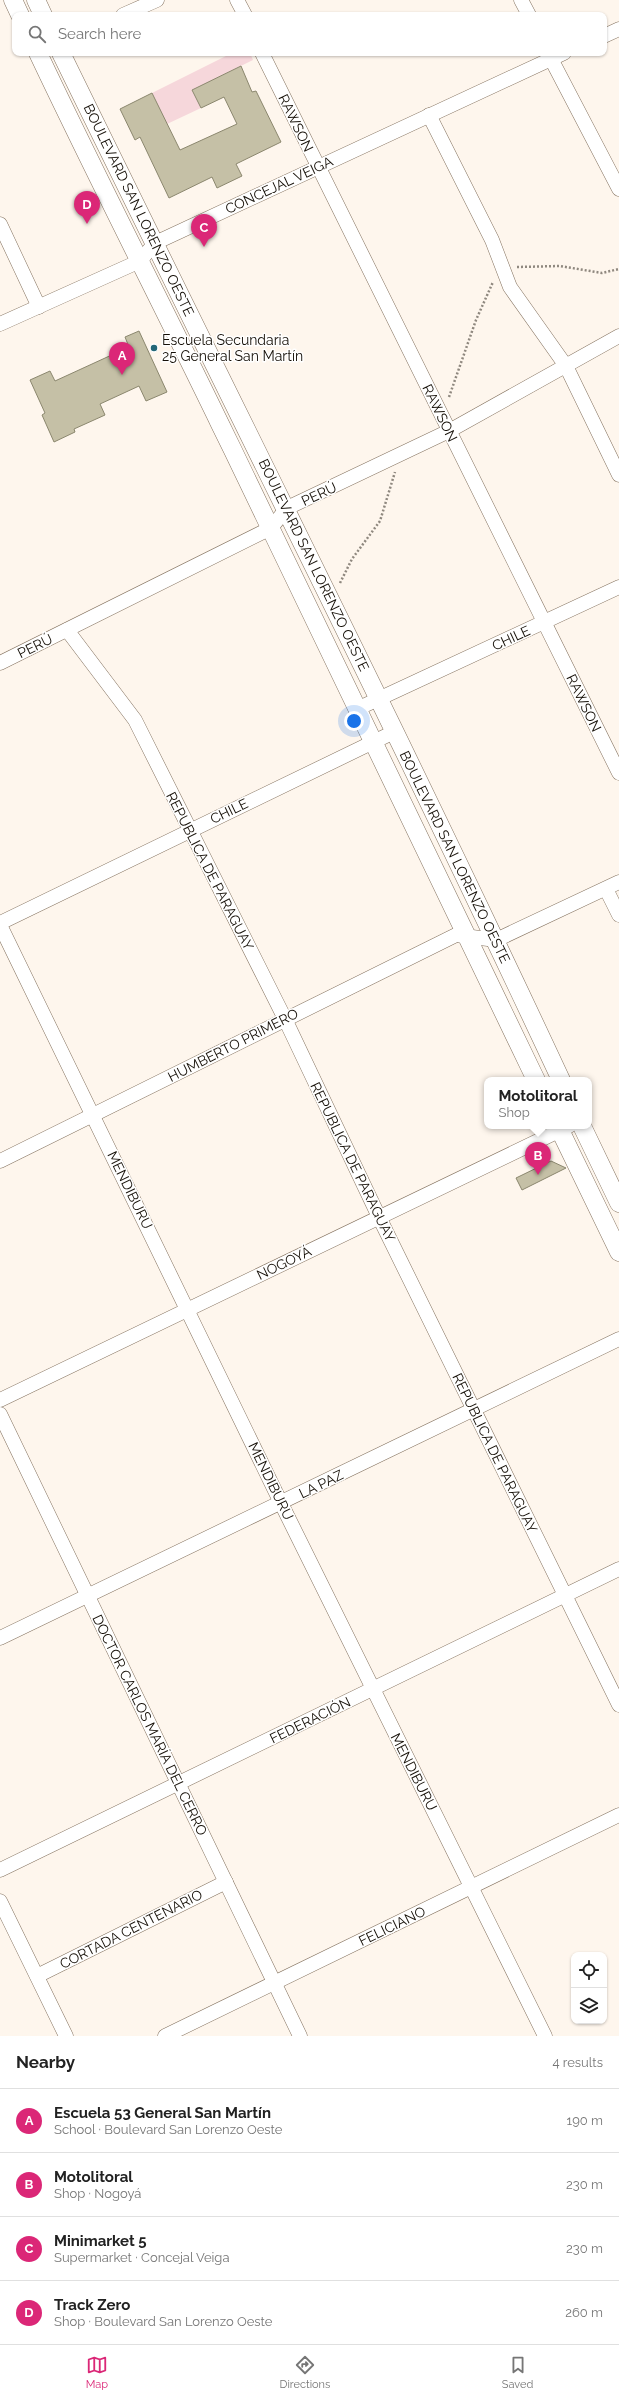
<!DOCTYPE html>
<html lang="en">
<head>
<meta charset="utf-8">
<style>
  body { margin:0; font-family:Raleway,sans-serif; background:#f6f6f6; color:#222 }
  .controls { position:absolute; right:12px; bottom:12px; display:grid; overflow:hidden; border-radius:8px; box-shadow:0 1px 3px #0004 }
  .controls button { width:36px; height:36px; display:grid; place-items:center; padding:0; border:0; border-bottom:1px solid #e0e0e0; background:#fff; color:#222; font:20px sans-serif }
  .you { position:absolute; left:354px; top:721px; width:14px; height:14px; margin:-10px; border:3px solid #fff; border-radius:50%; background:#1a73e8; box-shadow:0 0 0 6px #1a73e833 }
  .badge { display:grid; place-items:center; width:26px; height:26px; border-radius:50%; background:#db2777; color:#fff; font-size:13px; font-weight:700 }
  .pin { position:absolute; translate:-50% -33px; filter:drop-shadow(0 1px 2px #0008) }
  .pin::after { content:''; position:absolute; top:21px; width:14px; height:12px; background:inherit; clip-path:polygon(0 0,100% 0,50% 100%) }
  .popup { position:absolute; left:484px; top:1077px; width:108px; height:52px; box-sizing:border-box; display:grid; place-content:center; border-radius:8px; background:#fff; filter:drop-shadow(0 1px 3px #0005); font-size:13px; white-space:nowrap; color:#767676 }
  .popup b { font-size:15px; color:#222 }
  .popup::after { content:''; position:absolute; left:50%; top:100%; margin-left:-8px; border:8px solid transparent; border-top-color:#fff }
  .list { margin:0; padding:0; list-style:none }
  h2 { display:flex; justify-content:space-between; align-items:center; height:52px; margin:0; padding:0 16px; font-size:17px }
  h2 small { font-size:13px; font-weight:400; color:#767676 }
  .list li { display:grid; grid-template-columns:26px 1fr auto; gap:12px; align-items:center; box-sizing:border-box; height:64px; padding:0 16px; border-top:1px solid #e0e0e0 }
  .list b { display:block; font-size:15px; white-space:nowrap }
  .list p { margin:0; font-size:13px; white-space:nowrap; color:#767676 }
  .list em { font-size:13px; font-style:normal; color:#767676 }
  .icon { flex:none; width:22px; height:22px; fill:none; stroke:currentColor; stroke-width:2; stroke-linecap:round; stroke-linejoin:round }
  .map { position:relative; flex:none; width:619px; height:2036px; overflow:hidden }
  .search { position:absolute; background:#fff; box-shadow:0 1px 3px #0004; left:12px; right:12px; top:12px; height:44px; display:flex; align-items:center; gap:10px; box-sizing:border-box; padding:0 14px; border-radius:8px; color:#767676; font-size:15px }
  .sheet { height:308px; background:#fff }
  nav { display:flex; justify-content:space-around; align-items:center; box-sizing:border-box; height:56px; border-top:1px solid #e0e0e0; background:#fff; font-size:11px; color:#767676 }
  nav a { display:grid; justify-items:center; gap:2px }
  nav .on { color:#db2777 }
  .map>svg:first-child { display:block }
  .green { fill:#f6d7db }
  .building { fill:#c5c0a6; stroke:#8b876e }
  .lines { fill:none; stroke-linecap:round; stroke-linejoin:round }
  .minor-casing { stroke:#857360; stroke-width:15 }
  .major-casing { stroke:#857360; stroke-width:19 }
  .path { stroke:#8f887f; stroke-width:2.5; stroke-dasharray:2 2; stroke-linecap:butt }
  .minor { stroke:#fff; stroke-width:14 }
  .major { stroke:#fff; stroke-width:18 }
  .poi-dot { fill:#236778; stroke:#fff; stroke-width:1.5 }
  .labels { text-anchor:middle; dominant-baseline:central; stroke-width:3; stroke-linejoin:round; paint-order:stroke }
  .street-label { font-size:14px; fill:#150f07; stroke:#fff }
  .poi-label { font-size:14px; fill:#150f07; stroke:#fff; text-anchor:start }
</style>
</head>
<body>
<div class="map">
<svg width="619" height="2036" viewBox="0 0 619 2036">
  <rect width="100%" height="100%" fill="#fef6ed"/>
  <path class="green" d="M232 53H250L253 60 192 90 201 108 167 124 152 93Z"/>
  <g class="building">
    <path d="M241 66 252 92 256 91 281 142 236 164 242 176 217 188 212 177 169 198 140 137 135 140 120 109 152 93 180 150 237 124 224 97 201 108 192 90Z"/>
    <path d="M139 331 167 392 146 401 139 386 100 404 105 415 74 429 75 432 54 442 42 415 45 413 30 380 50 371 55 381 129 347 125 337Z"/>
    <path d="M551 1161 566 1168 522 1190 516 1178Z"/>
  </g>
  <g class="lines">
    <g class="minor-casing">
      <g id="minor">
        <path d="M237 0 245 15"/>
        <path d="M521 0 529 15"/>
        <path d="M123 15 157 0"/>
        <path d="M604 36 619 29"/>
        <path d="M262 53 619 773"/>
        <path d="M548 53 619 189"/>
        <path d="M429 115 492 240 510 287 566 366 619 475"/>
        <path d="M0 224 39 307"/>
        <path d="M0 324 140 261 155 243 564 53"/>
        <path d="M67 630 135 720 285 1019 379 1217 619 1705"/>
        <path d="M0 663 271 528 287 508 449 431 619 336"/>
        <path d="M359 708 619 587"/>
        <path d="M606 889 619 915"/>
        <path d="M0 923 394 732"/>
        <path d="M0 925 281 1503 545 2036"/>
        <path d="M0 1161 456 935 496 940 619 882"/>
        <path d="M0 1400 569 1126"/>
        <path d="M0 1414 300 2036"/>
        <path d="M0 1638 619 1339"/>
        <path d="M0 1870 619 1569"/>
        <path d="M0 1901 66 2036"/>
        <path d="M37 1976 226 1882"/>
        <path d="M165 2036 619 1815"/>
      </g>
    </g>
    <g class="major-casing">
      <g id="major">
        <path d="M13 0 20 15"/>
        <path d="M36 0 43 15"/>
        <path d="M38 53C97 178 160 300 220 424 327 642 432 861 536 1080"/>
        <path d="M61 53C228 395 400 735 561 1080"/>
        <path d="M558 1126 619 1252"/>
        <path d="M582 1126 619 1203"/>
      </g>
    </g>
    <g class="path">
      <path d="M517 267 560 266 602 273 619 269"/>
      <path d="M449 397 476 320 493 282"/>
      <path d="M340 583 352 559 380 521 395 472"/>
    </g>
    <use href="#minor" class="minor"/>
    <use href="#major" class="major"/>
  </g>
  <circle class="poi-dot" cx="154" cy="348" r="4"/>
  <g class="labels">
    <g class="street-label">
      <text transform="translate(296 123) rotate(64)">RAWSON</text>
      <text transform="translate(279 185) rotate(-25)">CONCEJAL VEIGA</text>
      <text transform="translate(139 210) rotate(64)">BOULEVARD SAN LORENZO OESTE</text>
      <text transform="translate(440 413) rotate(64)">RAWSON</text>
      <text transform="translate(319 494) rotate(-25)">PERÚ</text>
      <text transform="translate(314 565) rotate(64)">BOULEVARD SAN LORENZO OESTE</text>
      <text transform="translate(511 638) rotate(-25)">CHILE</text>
      <text transform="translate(35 646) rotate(-26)">PERÚ</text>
      <text transform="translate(584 703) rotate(64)">RAWSON</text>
      <text transform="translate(229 811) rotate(-26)">CHILE</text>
      <text transform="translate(455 857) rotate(64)">BOULEVARD SAN LORENZO OESTE</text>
      <text transform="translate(210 871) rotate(63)">REPUBLICA DE PARAGUAY</text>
      <text transform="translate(233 1045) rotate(-27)">HUMBERTO PRIMERO</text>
      <text transform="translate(353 1162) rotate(64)">REPUBLICA DE PARAGUAY</text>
      <text transform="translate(130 1190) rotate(64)">MENDIBURU</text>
      <text transform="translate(284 1263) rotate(-26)">NOGOYÁ</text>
      <text transform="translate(495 1453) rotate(64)">REPUBLICA DE PARAGUAY</text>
      <text transform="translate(271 1481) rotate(64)">MENDIBURU</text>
      <text transform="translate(321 1484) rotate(-26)">LA PAZ</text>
      <text transform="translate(310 1720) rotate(-26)">FEDERACIÓN</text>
      <text transform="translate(150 1725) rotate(64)">DOCTOR CARLOS MARÍA DEL CERRO</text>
      <text transform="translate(414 1772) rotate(63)">MENDIBURU</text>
      <text transform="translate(392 1926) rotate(-26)">FELICIANO</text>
      <text transform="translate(131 1929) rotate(-27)">CORTADA CENTENARIO</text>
    </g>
    <g class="poi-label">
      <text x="162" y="340">Escuela Secundaria<tspan x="162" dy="16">25 General San Martín</tspan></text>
    </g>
  </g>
</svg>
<div class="controls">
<button><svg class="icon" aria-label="locate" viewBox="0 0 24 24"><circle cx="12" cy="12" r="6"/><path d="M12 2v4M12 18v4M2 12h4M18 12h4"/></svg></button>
<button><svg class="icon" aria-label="layers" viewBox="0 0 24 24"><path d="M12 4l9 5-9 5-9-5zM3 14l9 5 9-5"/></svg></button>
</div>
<div class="you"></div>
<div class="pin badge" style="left:122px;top:375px">A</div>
<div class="pin badge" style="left:538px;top:1175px">B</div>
<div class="popup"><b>Motolitoral</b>Shop</div>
<div class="pin badge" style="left:204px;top:247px">C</div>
<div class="pin badge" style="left:87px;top:224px">D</div>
<div class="search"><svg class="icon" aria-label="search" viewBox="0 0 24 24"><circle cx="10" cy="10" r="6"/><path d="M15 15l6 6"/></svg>Search here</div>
</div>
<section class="sheet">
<h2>Nearby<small>4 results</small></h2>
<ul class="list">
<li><span class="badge">A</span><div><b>Escuela 53 General San Martín</b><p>School · Boulevard San Lorenzo Oeste</p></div><em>190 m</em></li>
<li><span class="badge">B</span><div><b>Motolitoral</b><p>Shop · Nogoyá</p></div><em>230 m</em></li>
<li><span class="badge">C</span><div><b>Minimarket 5</b><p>Supermarket · Concejal Veiga</p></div><em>230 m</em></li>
<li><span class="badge">D</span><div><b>Track Zero</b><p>Shop · Boulevard San Lorenzo Oeste</p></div><em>260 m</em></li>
</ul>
</section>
<nav>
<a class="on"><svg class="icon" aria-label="map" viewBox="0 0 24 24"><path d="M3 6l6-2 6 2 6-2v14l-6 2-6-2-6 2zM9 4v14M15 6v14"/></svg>Map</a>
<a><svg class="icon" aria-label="directions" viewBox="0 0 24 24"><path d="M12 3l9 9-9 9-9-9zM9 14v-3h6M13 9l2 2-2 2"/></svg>Directions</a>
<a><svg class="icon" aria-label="saved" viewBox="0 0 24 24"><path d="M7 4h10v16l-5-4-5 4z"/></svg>Saved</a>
</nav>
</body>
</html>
